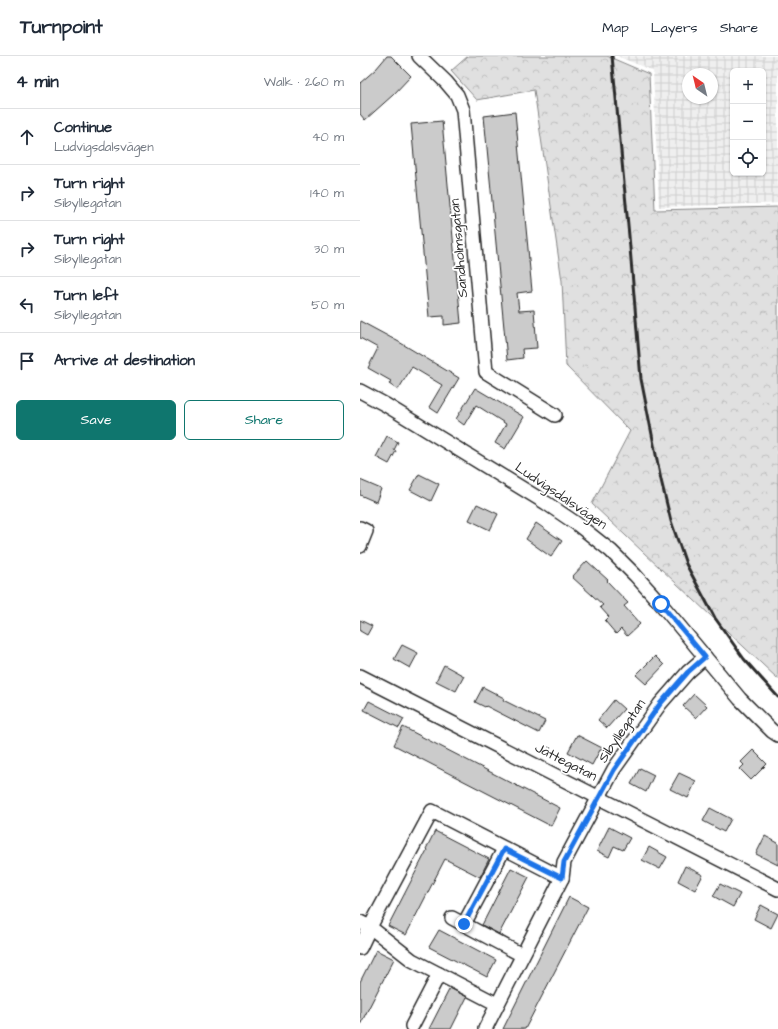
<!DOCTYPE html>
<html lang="en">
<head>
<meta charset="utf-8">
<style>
  body { margin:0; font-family:"Architects Daughter",sans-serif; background:#f2f2f3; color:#1f2937 }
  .controls { position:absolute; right:12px; top:12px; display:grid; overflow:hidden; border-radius:6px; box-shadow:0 1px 3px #0004 }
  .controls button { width:36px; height:36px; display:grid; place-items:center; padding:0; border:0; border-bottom:1px solid #e0e1e3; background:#fff; color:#1f2937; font:20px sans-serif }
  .compass { position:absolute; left:322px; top:12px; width:36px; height:36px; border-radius:50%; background:#fff; box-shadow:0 1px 3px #0004; rotate:325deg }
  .stop { position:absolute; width:12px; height:12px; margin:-9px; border:3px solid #1a73e8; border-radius:50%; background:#fff }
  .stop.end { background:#1a73e8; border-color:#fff; box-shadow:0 1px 4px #0008 }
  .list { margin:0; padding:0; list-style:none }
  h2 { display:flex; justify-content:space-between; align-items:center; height:52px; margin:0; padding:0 16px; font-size:17px }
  h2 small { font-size:13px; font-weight:400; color:#747a83 }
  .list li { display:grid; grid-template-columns:26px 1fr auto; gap:12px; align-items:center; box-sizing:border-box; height:56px; padding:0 16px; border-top:1px solid #e0e1e3 }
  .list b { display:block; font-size:15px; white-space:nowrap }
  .list p { margin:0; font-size:13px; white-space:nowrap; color:#747a83 }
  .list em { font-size:13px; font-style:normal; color:#747a83 }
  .actions { display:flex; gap:8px; padding:12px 16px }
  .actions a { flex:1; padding:9px 0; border:1px solid #0f766e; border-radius:6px; text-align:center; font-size:14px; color:#0f766e }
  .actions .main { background:#0f766e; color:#fff }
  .icon { flex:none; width:22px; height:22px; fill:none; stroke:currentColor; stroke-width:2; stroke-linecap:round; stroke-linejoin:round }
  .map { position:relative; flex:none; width:418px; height:973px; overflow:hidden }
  header { display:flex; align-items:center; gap:24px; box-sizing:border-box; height:56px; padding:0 20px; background:#fff; border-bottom:1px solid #e0e1e3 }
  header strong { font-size:19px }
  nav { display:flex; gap:22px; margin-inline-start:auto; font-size:14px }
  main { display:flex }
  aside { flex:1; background:#fff }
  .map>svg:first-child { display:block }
  .industrial { fill:url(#industrial-grid); fill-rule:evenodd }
  .forest { fill:url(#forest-crowns); stroke:#868686 }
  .building { fill:#cbcbcb; stroke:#2b2b2b }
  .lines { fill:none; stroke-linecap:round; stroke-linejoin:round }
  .minor-casing { stroke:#2b2b2b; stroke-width:16 }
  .minor { stroke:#fff; stroke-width:13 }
  .rail { stroke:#2b2b2b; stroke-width:3 }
  .route { stroke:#1a73e8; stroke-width:5 }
  .labels { text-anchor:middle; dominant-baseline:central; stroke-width:3.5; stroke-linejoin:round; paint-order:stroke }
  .street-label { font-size:14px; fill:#2b2b2b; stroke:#fff }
</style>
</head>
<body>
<header>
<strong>Turnpoint</strong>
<nav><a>Map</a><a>Layers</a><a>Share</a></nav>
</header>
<main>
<aside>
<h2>4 min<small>Walk · 260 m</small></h2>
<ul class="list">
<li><svg class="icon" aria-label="ahead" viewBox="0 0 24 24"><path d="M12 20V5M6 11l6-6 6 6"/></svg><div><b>Continue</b><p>Ludvigsdalsvägen</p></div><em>40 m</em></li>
<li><svg class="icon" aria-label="right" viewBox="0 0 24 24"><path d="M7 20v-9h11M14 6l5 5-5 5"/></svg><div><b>Turn right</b><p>Sibyllegatan</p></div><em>140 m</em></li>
<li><svg class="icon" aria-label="right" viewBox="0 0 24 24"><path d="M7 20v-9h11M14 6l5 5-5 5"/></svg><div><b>Turn right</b><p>Sibyllegatan</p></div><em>30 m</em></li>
<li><svg class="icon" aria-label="left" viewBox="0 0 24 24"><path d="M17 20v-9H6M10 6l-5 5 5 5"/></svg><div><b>Turn left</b><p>Sibyllegatan</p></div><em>50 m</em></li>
<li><svg class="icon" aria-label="arrive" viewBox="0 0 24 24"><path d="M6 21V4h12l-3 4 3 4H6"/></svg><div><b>Arrive at destination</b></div></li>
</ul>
<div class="actions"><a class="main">Save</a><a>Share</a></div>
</aside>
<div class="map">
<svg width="418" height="973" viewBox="0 0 418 973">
  <defs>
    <pattern id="industrial-grid" width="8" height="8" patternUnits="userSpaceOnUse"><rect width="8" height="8" fill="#efefef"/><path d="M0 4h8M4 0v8" fill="none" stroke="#cdcdcd"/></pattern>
    <pattern id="forest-crowns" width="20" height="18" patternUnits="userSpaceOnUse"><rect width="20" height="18" fill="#e0e0e0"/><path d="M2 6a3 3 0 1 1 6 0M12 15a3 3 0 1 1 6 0" fill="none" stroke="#c0c0c0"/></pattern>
  </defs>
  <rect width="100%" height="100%" fill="#fff"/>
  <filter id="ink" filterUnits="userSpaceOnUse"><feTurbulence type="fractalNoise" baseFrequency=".025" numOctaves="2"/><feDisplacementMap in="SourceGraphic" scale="8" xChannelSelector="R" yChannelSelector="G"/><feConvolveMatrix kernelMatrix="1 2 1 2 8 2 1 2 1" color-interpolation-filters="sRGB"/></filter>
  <g filter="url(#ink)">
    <path class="industrial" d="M257 0H418V147L299 151 293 15ZM373 15H403V117H373ZM328 18H352V42H328Z"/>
    <path class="forest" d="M108 0H247L289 18 295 154 418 151V623L232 448 270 375 206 310 202 225 174 34 117 44 91 15Z"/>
    <g class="building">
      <path d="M27 0H31L51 20 33 39 5 64 0 58V27L16 13Z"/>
      <path d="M155 56 172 235 157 237 159 255 174 254 177 292 162 293 163 302 147 304 124 60Z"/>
      <path d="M82 65 101 267 84 269V260L69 261 51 68Z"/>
      <path d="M0 265 39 286 99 322 78 357 69 351 82 329 52 311 38 334 29 328 31 325 8 312 18 292 0 282Z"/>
      <path d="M115 332 164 361 145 393 135 387 146 368 116 349 104 369 96 363Z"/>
      <path d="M27 380 38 386 34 394 36 395 29 408 16 401Z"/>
      <path d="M59 418 79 428 71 445 50 434Z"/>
      <path d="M0 424 21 433 16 446 0 439Z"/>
      <path d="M117 448 138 458 130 474 109 464Z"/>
      <path d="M176 467 202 485 191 501 166 483Z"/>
      <path d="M227 505 248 524 247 525 268 547 264 550 280 568 267 580 261 573 256 578 245 565 249 561 240 551 243 549 212 521Z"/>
      <path d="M0 564 12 570 7 579 0 575Z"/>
      <path d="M42 589 58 597 50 612 34 603Z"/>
      <path d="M295 600 304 609 286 628 276 619Z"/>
      <path d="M84 609 104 620 96 635 76 625Z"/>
      <path d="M123 631 144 642 143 644 185 665 179 677 126 650 125 651 115 646Z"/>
      <path d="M334 638 347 650 336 662 323 650Z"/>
      <path d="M254 644 264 653 247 672 238 664Z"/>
      <path d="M9 645 44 663 39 672 4 654Z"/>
      <path d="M43 671 200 752 191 770 34 689Z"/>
      <path d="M217 679 246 694H240L232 709 208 696Z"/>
      <path d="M393 694 407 708 391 724 380 713 384 709 381 706Z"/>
      <path d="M280 712 294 719 286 736 271 728Z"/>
      <path d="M319 717 336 725 328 742 310 733Z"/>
      <path d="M350 752 371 763 364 776 343 765Z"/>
      <path d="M249 771 270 782 263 794 254 790 249 801 237 795Z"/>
      <path d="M75 775 129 803 120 821 85 803 46 879 28 870 67 794 66 793Z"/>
      <path d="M405 780 418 787V809L396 798Z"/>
      <path d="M289 791 307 801 300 813 282 804Z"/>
      <path d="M325 810 343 819 335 834 318 825Z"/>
      <path d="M151 812 169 821 139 878 122 869Z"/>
      <path d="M360 828 380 838 373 851 353 840Z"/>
      <path d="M209 841 228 851 196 913 165 973H143Z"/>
      <path d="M401 849 418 858 411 872 394 863Z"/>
      <path d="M79 874 136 904 127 921 69 891Z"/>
      <path d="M16 894 34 903 0 969V926Z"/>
      <path d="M90 932 107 941 91 973H69Z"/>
    </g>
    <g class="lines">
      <g class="minor-casing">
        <g id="minor">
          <path d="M59 0 86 26 97 39 103 54 126 316 195 359"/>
          <path d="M0 335 26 349 186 447 217 468 251 495 275 519 301 548 380 643 412 675 418 679"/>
          <path d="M0 472 6 475 0 490"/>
          <path d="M0 620 418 833"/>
          <path d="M92 862 162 899"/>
          <path d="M0 866 10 871 0 892"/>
          <path d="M104 868 144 793"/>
          <path d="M137 948 52 904 10 871 72 755 202 822"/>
          <path d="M52 970 79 918"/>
          <path d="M125 973 202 822 204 806 254 713 300 648 328 616 345 601"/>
        </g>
      </g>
      <use href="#minor" class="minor"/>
      <path class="rail" d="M252 0 269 180 281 323 301 424 311 465 326 508 355 562 384 603 418 641"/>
    </g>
  </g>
  <g class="lines" filter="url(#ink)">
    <path class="route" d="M104 868 144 793 202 822 204 806 254 714 300 648 328 616 345 601 301 548"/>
  </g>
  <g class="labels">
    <g class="street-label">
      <text transform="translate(99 192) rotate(-95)">Sandholmsgatan</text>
      <text transform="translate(201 440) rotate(34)">Ludvigsdalsvägen</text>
      <text transform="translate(262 675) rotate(-56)">Sibyllegatan</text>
      <text transform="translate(206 706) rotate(27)">Jättegatan</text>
    </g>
  </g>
</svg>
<div class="controls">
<button>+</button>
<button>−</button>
<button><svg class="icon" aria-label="locate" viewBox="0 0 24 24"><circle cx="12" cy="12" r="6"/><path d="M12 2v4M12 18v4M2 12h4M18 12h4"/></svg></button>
</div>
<svg class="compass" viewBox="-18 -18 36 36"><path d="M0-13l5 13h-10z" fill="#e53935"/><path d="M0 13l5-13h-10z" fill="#747a83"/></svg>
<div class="stop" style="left:301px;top:548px"></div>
<div class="stop end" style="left:104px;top:868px"></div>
</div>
</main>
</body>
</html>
